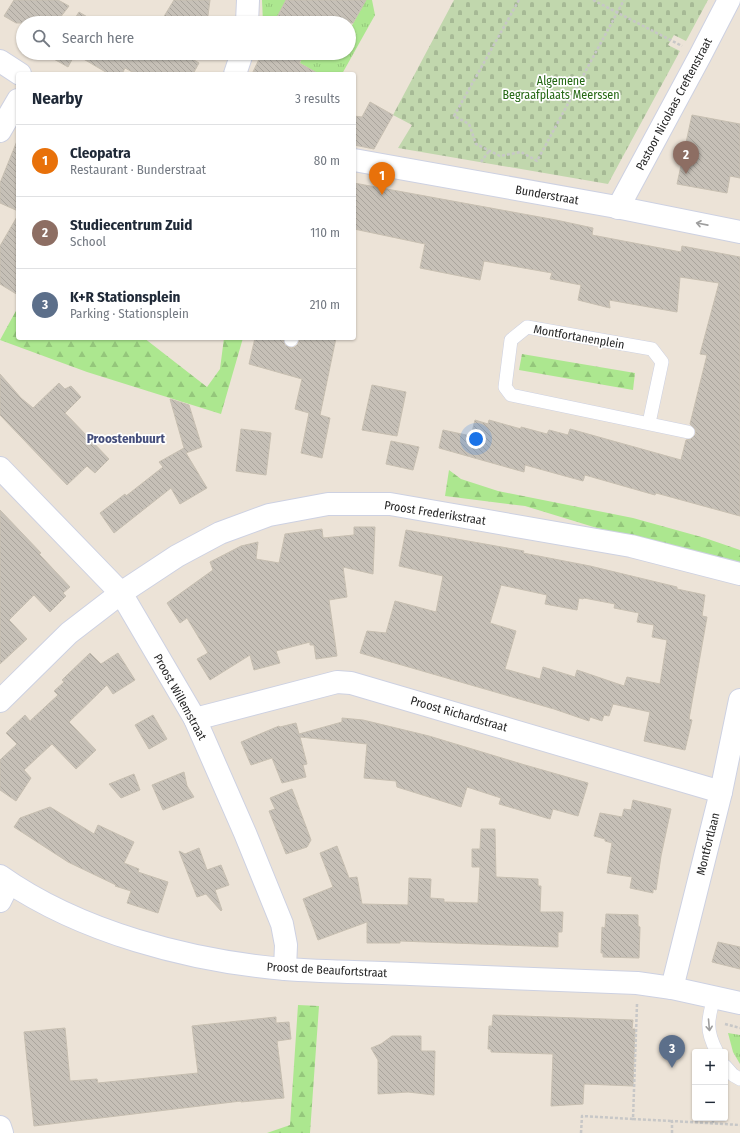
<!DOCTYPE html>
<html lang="en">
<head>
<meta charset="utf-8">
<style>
  body { margin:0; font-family:"Fira Sans Condensed",sans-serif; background:#f6f6f7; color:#1f2937 }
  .controls { position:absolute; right:12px; bottom:12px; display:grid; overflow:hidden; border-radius:4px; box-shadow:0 1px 3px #0004 }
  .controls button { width:36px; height:36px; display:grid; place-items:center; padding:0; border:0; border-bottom:1px solid #e0e1e3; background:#fff; color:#1f2937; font:20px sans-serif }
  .you { position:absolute; left:476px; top:439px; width:14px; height:14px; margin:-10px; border:3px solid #fff; border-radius:50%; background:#1a73e8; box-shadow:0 0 0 6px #1a73e833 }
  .badge { display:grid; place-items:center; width:26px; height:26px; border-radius:50%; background:#d93025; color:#fff; font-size:13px; font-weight:700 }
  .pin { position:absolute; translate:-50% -33px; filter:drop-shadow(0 1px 2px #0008) }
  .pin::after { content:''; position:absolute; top:21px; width:14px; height:12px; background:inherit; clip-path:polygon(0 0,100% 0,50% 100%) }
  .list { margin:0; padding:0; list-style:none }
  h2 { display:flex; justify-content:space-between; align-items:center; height:52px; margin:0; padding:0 16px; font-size:17px }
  h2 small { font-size:13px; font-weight:400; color:#747a83 }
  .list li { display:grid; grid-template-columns:26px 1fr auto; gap:12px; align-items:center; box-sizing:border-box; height:72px; padding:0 16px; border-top:1px solid #e0e1e3 }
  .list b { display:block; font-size:15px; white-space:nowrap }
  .list p { margin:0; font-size:13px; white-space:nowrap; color:#747a83 }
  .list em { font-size:13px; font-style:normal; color:#747a83 }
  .icon { flex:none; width:22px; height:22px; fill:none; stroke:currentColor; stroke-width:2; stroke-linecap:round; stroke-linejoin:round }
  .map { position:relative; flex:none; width:740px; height:1133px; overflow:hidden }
  .search { position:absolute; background:#fff; box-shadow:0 1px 3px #0004; left:16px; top:16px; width:340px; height:44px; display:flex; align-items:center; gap:10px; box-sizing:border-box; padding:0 14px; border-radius:22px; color:#747a83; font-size:15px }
  .panel { position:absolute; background:#fff; box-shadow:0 1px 3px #0004; left:16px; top:72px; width:340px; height:268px; border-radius:4px }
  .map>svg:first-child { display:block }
  .grass { fill:url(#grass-tufts) }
  .forest { fill:url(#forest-firs) }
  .cemetery { fill:url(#cemetery-stones) }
  .building { fill:url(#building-back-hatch); stroke:#c7bfb1; fill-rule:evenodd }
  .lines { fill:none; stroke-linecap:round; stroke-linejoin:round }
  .service-casing { stroke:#cdd1e2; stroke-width:14 }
  .minor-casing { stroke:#cdd1e2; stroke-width:24 }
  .tertiary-casing { stroke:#cdd1e2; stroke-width:24 }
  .path { stroke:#c7c7c7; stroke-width:2.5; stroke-dasharray:3 2; stroke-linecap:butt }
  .service { stroke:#fff; stroke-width:13 }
  .minor { stroke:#fff; stroke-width:22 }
  .tertiary { stroke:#fff; stroke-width:22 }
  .oneway { stroke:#9e9e9e }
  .labels { text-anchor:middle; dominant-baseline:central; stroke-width:3.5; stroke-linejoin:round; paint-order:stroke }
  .park-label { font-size:12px; fill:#256814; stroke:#fff }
  .street-label { font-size:12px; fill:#272727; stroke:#fff }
  .neighbourhood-label { font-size:13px; font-weight:bold; fill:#454e7b; stroke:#fff }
</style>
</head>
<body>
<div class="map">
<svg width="740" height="1133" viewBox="0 0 740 1133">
  <defs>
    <pattern id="grass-tufts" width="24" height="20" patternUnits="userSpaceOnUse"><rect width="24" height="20" fill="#ace78f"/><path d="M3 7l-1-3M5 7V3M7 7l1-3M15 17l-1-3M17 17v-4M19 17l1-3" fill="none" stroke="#94c67b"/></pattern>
    <pattern id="forest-firs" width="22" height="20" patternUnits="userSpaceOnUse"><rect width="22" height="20" fill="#ace78f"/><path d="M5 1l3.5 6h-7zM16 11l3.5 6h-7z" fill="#94c67b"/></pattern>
    <pattern id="cemetery-stones" width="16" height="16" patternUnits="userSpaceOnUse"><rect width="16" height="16" fill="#c1d7ad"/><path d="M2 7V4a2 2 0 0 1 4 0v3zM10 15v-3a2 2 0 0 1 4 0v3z" fill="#a6b995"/></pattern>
    <pattern id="building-back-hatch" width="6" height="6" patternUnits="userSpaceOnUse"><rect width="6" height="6" fill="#c6c0b7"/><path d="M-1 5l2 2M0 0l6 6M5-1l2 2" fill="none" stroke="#aaa59d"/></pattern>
  </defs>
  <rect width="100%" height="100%" fill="#ece3d7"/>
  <g class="grass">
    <path d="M262 0H286L274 23H263Z"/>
    <path d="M366 0H372L375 15 342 74H319L300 63 304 53H349V31Z"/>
    <path d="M728 1033 740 1035V1064L733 1052Z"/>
  </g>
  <g class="forest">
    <path d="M18 307V338H144L207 387 220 369 224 338H243L221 414 87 372 0 340Z"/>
    <path d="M522 354 635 373 633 390 519 370Z"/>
    <path d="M449 470 461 479 498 491 633 518 705 538 740 550V565L701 553 597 528 525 506 445 496Z"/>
    <path d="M298 1005 319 1006 310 1133H267L290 1125Z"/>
  </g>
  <path class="cemetery" d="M454 0H708L686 41 674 35 668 45 680 51 608 184 398 148 412 125 393 115Z"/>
  <g class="building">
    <path d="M14 0H58L69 6 56 23H16L4 16Z"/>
    <path d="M174 0H210L207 23H160Z"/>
    <path d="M286 0H366L353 23H274Z"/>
    <path d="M79 12 94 21 93 22 95 23H72Z"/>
    <path d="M55 53H182L199 63 193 74H136L125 68 122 74H109L75 54 68 67 52 58Z"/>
    <path d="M262 53H304L299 63 319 74H252Z"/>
    <path d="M370 102 393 115 374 149 354 145V116L362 117Z"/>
    <path d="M692 115 740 124V178L730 176 727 193 677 184Z"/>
    <path d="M17 141H18V211L0 203V183Z"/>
    <path d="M354 183 556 220 593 228 592 235 681 252 682 246 740 257V516L656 493 655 495 585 475 583 481 525 465 524 472 439 448 443 430 471 436 475 420 488 424 489 420 521 429V427L547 434 549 430 568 435 570 429 681 460 686 440 691 439 696 434 695 429 690 424 707 355 700 354 719 283 680 277 677 312 609 300 610 308 578 300 581 285 550 279 552 273 484 261 480 280 420 268 425 244 354 229Z"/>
    <path d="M18 215V295L0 284V246Z"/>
    <path d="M255 338H283L285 345 291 348 295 347 298 344 300 338H336L320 415 330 418 322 458 301 453 309 413 295 409 302 379 249 364Z"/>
    <path d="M0 374 21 398 33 408 59 383 65 389 71 386 81 397 65 413 109 459 95 473 87 466 67 485 0 415Z"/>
    <path d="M372 385 406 392 397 436 362 430Z"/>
    <path d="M170 399 189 405 202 447 186 453 207 488 180 504 171 488 114 533 100 513 125 494 126 496 163 467 159 462 184 448Z"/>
    <path d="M241 429 271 433 266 475 236 471Z"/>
    <path d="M391 441 419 447 413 470 386 464Z"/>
    <path d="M0 510 41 553 39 554 70 587 63 593 66 596 50 612 34 595 9 620 27 639 0 664Z"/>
    <path d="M354 527H375L373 574 343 567 347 597 329 600 337 656 316 659 314 645H310V642L276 651 280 663 254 670 250 655 210 680 197 659 208 653 187 618 180 623 167 603 213 570 210 562 241 546 258 542 256 559 279 563 285 534 322 529 323 538 354 535Z"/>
    <path d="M406 530 524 551 523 553 590 566 677 587V589L705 595 702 616 707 617 689 719 692 720 685 750 644 741 650 712 613 704 609 716 604 715 602 721 590 717 589 721 554 709 360 653 367 631 386 633 395 601 436 612 443 576 399 566ZM501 585 547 595 545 604 577 610 579 598 583 599 584 598 615 604 614 608 639 613 637 622 654 625 652 637 667 640 660 684 627 677 624 686 577 670 575 677 543 667 540 679 505 669 516 631 490 623Z"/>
    <path d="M90 653 101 664 118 653 135 680 113 694 107 685 69 722 96 750 76 769 52 744 24 770 31 778 16 801 0 790V760L17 744 6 733 25 715 30 721 58 695 54 691 64 682 62 680Z"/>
    <path d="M153 715 167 739 149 749 135 725Z"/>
    <path d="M342 718 363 720 429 736 525 765 588 783 578 816 553 809 550 819 499 804 501 798 467 787 461 807 397 787 396 781 364 778 367 744 300 737 307 764 303 765 306 777 282 783 272 758 251 765 241 742 279 726 280 727 296 723 299 734 342 722Z"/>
    <path d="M184 772 187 786 194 797 163 810 152 785Z"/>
    <path d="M134 774 140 790 121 798 109 784Z"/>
    <path d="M292 789 311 840 307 847 286 854 269 811 275 809 270 798Z"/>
    <path d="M633 800 671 809 661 856 656 890 653 889V893L630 888 632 877 607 873 612 843 605 841V839L594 836 600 813 622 817 624 809 631 810Z"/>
    <path d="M50 807 94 834 98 825 134 842 124 863 139 869 138 872 168 882 158 913 127 903 131 891 115 886 116 885 68 862 14 827 20 818Z"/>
    <path d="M481 829H495L496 877 538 879V886H541L540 912H563L562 932H558V947L400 941V943H367V922L318 940 303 899 333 887 320 853 337 846 349 878 357 877 362 904 408 905 409 878 431 879 430 898 444 899V902L478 903 480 867H472V849H480Z"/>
    <path d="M199 848 207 870 221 865 229 885 215 890 222 910 221 911 206 894 197 897 179 851 185 854Z"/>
    <path d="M606 914 638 915V926L640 927 639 958 603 957V953H601L602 927 605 928Z"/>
    <path d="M718 942 740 947V969L712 962Z"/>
    <path d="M493 1015 633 1020 632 1029H635L633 1086 584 1084 583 1104 551 1106 553 1054 491 1052V1049H488L489 1026H492Z"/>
    <path d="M276 1017V1023L289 1022 291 1039 277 1041 284 1098 241 1102V1101L34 1126 24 1032 65 1028 70 1081 97 1079 98 1083 198 1073 192 1026Z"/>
    <path d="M392 1036H421V1051H435L434 1095 408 1092 378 1094V1060L371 1048 381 1044Z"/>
  </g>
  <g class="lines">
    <g class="service-casing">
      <g id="service">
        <path d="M291 340 292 338"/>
        <path d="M649 423 662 362 652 349 527 327 511 340 505 387 511 395 688 432"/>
        <path d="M714 997C708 1019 705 1030 717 1052"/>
        <path d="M725 1066 733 1075 740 1079"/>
      </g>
    </g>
    <g class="minor-casing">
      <g id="minor">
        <path d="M0 131 18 100"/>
        <path d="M354 160 611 206 740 232"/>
        <path d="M618 208 700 56 729 0"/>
        <path d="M0 468 121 593 195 719 245 833 282 924 286 945 285 969"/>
        <path d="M0 701 69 633 121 593 177 556 220 533 269 515 328 504H390L631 546 740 574"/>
        <path d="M195 719 337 682 351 683 721 792"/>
        <path d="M0 901 9 883"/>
        <path d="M672 988 721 792 740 700"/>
        <path d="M0 1127 2 1133"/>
      </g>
    </g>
    <g class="tertiary-casing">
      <g id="tertiary">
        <path d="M247 23 248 0"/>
        <path d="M0 61 20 74"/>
        <path d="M235 74 242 53"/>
        <path d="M0 876C79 932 190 961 285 969 326 972 368 972 410 974 485 977 561 980 637 983L672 988 740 1003"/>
      </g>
    </g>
    <g class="path">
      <path d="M519 0 454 116 469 124 476 144 500 156 521 152 537 161 624 0"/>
      <path d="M593 0 682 46"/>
      <path d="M481 162 489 151"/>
      <path d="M637 1004 633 1119 672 1121"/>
      <path d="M725 1024 740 1028"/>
      <path d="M713 1123V1118"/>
      <path d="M581 1133 582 1116 633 1119"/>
      <path d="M672 1133V1121L740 1125"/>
    </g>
    <use href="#service" class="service"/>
    <use href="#minor" class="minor"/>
    <use href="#tertiary" class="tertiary"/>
  </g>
  <defs><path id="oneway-shaft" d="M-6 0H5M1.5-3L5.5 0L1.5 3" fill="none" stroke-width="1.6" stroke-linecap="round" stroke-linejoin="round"/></defs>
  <g class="oneway">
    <use href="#oneway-shaft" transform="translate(702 224) rotate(-169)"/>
    <use href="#oneway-shaft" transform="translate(709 1025) rotate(85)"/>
  </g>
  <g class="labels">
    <g class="park-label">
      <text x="561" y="81">Algemene<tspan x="561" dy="14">Begraafplaats Meerssen</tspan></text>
    </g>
    <g class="street-label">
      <text transform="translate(674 104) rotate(-62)">Pastoor Nicolaas Creftenstraat</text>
      <text transform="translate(547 195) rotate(10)">Bunderstraat</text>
      <text transform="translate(579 337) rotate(10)">Montfortanenplein</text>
      <text transform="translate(435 513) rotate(9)">Proost Frederikstraat</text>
      <text transform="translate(180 697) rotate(61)">Proost Willemstraat</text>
      <text transform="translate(459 714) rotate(16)">Proost Richardstraat</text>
      <text transform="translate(708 844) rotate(-76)">Montfortlaan</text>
      <text transform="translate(327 970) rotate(3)">Proost de Beaufortstraat</text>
    </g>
    <g class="neighbourhood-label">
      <text x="126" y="438">Proostenbuurt</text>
    </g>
  </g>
</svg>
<div class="controls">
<button>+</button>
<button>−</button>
</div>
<div class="you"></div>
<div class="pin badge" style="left:382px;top:195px;background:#e8710a">1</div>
<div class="pin badge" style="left:686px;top:174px;background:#8d6e63">2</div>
<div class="pin badge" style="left:672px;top:1068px;background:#5c6f8a">3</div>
<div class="search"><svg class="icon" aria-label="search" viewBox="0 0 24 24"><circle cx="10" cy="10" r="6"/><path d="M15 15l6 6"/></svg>Search here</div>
<section class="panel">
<h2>Nearby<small>3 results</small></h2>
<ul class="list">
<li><span class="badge" style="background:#e8710a">1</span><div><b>Cleopatra</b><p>Restaurant · Bunderstraat</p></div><em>80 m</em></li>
<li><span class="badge" style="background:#8d6e63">2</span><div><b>Studiecentrum Zuid</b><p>School</p></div><em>110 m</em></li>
<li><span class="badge" style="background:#5c6f8a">3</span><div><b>K+R Stationsplein</b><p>Parking · Stationsplein</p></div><em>210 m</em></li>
</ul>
</section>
</div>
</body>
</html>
